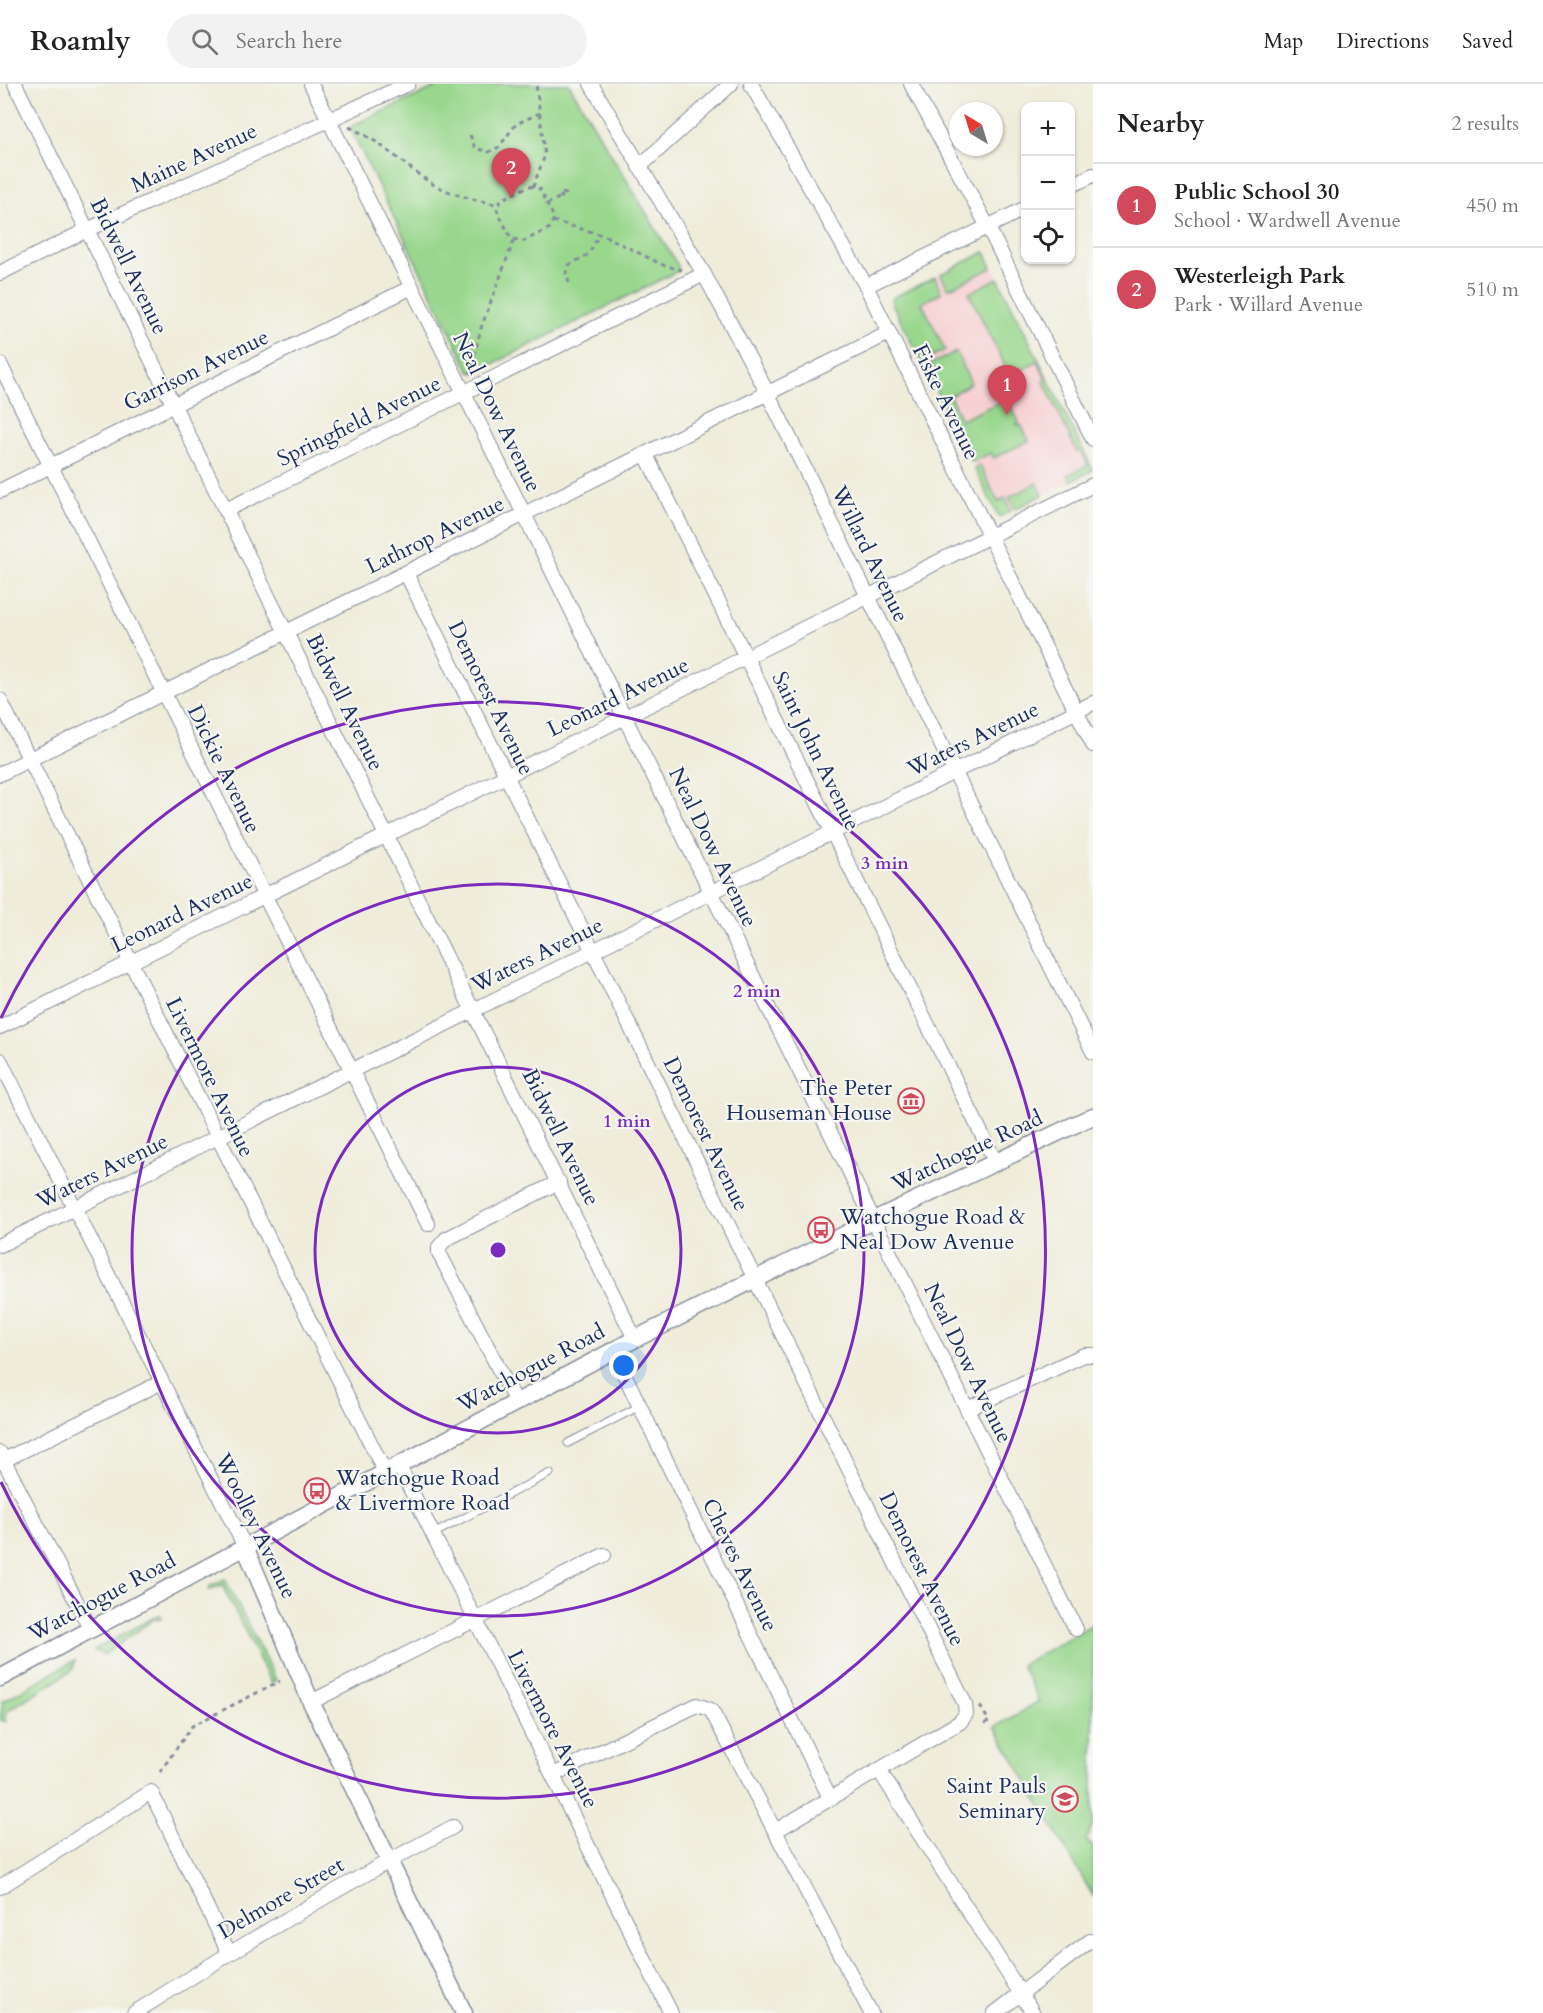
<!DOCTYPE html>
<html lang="en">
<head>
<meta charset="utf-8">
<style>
  body { margin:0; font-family:Cardo,serif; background:#f2f2f2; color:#222 }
  .controls { position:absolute; right:18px; top:18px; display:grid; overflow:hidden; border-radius:12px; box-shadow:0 2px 4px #0004 }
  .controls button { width:54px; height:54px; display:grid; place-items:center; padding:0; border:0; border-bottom:2px solid #e0e0e0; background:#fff; color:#222; font:30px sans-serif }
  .compass { position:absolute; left:949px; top:18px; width:54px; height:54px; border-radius:50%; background:#fff; box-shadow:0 2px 4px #0004; rotate:322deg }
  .you { position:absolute; left:624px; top:1282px; width:21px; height:21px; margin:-15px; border:4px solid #fff; border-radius:50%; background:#1a73e8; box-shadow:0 0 0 9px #1a73e833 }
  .badge { display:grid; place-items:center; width:39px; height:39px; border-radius:50%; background:#d1495b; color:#fff; font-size:20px; font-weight:700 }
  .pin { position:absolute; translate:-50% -50px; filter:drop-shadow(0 2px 3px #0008) }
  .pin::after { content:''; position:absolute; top:32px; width:21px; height:18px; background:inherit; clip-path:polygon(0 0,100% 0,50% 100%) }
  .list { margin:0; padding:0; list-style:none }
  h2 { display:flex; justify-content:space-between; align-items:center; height:78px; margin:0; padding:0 24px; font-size:26px }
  h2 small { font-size:20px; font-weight:400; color:#767676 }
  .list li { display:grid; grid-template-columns:39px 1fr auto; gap:18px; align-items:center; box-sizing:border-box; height:84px; padding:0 24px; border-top:2px solid #e0e0e0 }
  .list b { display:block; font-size:22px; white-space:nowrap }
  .list p { margin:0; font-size:20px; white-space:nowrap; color:#767676 }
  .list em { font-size:20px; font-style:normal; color:#767676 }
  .icon { flex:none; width:33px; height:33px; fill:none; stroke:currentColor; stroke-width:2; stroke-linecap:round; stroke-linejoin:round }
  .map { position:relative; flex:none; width:1093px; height:1929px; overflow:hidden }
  header { display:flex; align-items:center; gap:36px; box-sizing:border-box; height:84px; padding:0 30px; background:#fff; border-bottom:2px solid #e0e0e0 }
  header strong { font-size:28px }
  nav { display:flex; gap:33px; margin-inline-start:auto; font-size:21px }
  .search { width:420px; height:54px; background:#f2f2f2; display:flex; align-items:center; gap:15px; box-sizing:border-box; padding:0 21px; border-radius:33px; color:#767676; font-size:22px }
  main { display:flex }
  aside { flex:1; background:#fff }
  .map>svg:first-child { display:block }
  .built { fill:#f7cfd1 }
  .green { fill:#99d78d; stroke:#5a8376; stroke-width:1.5 }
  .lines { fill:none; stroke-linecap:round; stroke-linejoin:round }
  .service-casing { stroke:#858e9c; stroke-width:9 }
  .minor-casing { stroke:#858e9c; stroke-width:16 }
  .tertiary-casing { stroke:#858e9c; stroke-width:19 }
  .path { stroke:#858e9c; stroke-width:3; stroke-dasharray:4.5 4.5; stroke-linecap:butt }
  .service { stroke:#fff; stroke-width:7 }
  .minor { stroke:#fff; stroke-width:14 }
  .tertiary { stroke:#fff; stroke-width:16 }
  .ring { fill:none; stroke:#7b2cbf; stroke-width:3 }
  .labels { text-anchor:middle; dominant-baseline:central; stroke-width:4.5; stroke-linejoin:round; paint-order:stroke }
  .street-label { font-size:22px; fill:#1b2f5e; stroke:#f6f6f2 }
  .poi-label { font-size:22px; fill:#1b2f5e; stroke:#f6f6f2; text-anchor:end }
  .centre { fill:#7b2cbf; stroke:#f6f6f2; stroke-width:3 }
  .ring-label { font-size:18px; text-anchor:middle; font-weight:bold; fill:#7b2cbf; stroke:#f6f6f2; stroke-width:4.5; stroke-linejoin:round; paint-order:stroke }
</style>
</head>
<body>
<header>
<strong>Roamly</strong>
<div class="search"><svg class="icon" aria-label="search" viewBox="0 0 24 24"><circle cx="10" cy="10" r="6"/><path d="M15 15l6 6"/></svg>Search here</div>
<nav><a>Map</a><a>Directions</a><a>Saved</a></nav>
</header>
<main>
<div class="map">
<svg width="1093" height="1929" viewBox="0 0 1093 1929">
  <rect width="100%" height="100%" fill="#f6f6f2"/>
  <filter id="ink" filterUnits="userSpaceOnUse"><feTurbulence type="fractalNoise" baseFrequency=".0167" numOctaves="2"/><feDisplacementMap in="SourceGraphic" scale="12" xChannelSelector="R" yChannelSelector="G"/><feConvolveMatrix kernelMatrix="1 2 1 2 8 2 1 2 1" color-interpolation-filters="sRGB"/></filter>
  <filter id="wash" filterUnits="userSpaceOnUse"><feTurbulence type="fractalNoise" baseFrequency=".008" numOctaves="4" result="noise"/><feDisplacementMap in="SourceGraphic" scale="24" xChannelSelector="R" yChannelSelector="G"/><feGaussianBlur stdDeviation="1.35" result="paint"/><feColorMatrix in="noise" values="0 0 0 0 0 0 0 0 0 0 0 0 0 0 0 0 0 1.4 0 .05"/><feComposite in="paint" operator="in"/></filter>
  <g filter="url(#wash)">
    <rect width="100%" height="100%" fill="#efecd9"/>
    <path class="built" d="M985 168 1093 386 999 433 891 217 894 213Z"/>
    <g class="green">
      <path d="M443 0H569L678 182V187L475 289 470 288 350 44 353 41Z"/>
      <path d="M985 168 992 184 950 204 947 203 941 190Z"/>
      <path d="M935 193 941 209 922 219 945 266 921 278 891 217 894 213Z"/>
      <path d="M998 194 1093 386 1071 397 1068 391 1088 381 1081 367 1077 368 1043 296 1046 294 1037 277 999 299 995 292 1007 286 969 209Z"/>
      <path d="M956 268 971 299 950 312 961 336 1008 314 1010 318 1005 321 1007 324 1011 322 1019 338 1016 340 1021 341 1029 357 994 374 991 369 972 378 924 283Z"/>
      <path d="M980 381 998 418 1005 414 1011 427 999 433 974 384Z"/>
      <path d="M1037 399 1043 411 1015 425 1009 413Z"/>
      <path d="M225 1495 276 1596 271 1599 222 1501 209 1506 210 1502Z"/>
      <path d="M160 1530 162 1534 154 1535 104 1571 94 1566Z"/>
      <path d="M1093 1540V1741L1086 1756 1093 1763V1812L995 1643 1039 1617 1021 1581Z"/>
      <path d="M75 1576 73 1586 8 1626 5 1632 7 1638 0 1636 3 1617Z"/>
    </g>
  </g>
  <g filter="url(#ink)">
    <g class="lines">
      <g class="service-casing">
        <g id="service">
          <path d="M568 1359 640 1322"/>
          <path d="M433 1450 550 1389"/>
        </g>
      </g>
      <g class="minor-casing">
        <g id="minor">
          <path d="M15 0 635 1255"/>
          <path d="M311 0 1076 1545"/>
          <path d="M591 0 704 190 768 310 1093 968"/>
          <path d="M751 0 866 202 1093 661"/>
          <path d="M911 0 988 143 1093 355"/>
          <path d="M639 83 731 0"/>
          <path d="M1070 102 1093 91"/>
          <path d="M0 189 87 146 408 0"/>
          <path d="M866 202 1026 124"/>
          <path d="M0 280 428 1140"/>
          <path d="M646 371 996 1079"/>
          <path d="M0 407 412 203"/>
          <path d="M226 426 704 190"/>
          <path d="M406 489 965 1620 966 1630 960 1638 777 1746"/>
          <path d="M0 616 385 1388"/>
          <path d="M0 690 889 249"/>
          <path d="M0 943 1093 401"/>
          <path d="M0 976 245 1463"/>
          <path d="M0 1161 1093 619"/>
          <path d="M613 1267 830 1714"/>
          <path d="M516 1318 439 1169V1163L446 1155 559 1098"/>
          <path d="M967 1325 1084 1271H1093"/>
          <path d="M0 1369 90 1544"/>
          <path d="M0 1378 160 1299"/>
          <path d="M398 1380 671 1929"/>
          <path d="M311 1618 604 1471"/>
          <path d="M879 1686 1033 1929"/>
          <path d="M553 1691 697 1621 711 1626 871 1929"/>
          <path d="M0 1803 151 1708 229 1869"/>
          <path d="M134 1929C238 1863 343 1800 453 1743"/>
          <path d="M995 1929 1090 1857"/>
        </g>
      </g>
      <g class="tertiary-casing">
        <g id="tertiary">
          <path d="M245 1463 311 1618 464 1929"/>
          <path d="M0 1594 635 1255 874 1136 1093 1032"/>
        </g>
      </g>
      <g class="path">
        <path d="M349 43C380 56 403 81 431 99 451 111 476 116 499 121"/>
        <path d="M470 51 475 64 489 68 499 63 516 40 540 29"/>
        <path d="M529 102 540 105 554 134 550 144 522 158 511 154 497 126 501 116Z"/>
        <path d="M533 103 545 71 536 0"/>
        <path d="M562 109 566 110 565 113H561Z"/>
        <path d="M547 120 561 113"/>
        <path d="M553 137 603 151 663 181 682 186"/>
        <path d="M569 199 566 189 569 181 589 170 599 150"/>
        <path d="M470 289 481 244 514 156"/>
        <path d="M980 1622 989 1637 982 1641"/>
        <path d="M160 1688 192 1642 280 1597"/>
      </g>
      <use href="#service" class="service"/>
      <use href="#minor" class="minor"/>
      <use href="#tertiary" class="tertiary"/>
    </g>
  </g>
  <g class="ring">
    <circle cx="498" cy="1166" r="183"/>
    <circle cx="498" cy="1166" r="366"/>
    <path d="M1 934A548 548 0 1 1 1 1398"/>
  </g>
  <defs>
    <g id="museum-ring" transform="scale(1.35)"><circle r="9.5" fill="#f6f6f2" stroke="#d1495b" stroke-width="1.5"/><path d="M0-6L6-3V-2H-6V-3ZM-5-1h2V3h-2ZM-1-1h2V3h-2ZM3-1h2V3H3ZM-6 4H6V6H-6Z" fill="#d1495b"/></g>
    <g id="bus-ring" transform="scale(1.35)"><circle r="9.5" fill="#f6f6f2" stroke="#d1495b" stroke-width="1.5"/><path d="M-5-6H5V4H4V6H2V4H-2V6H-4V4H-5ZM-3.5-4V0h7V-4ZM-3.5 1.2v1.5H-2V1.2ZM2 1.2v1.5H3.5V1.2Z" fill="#d1495b"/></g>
    <g id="university-ring" transform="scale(1.35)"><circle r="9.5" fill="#f6f6f2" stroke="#d1495b" stroke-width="1.5"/><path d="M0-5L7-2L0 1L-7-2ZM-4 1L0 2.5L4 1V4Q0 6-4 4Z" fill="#d1495b"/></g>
  </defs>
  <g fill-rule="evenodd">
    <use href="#museum-ring" x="911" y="1017"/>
    <use href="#bus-ring" x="821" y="1146"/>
    <use href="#bus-ring" x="317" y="1407"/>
    <use href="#university-ring" x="1065" y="1715"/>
  </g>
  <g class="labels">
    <g class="street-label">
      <text transform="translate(194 74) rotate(-25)">Maine Avenue</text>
      <text transform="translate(129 182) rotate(64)">Bidwell Avenue</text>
      <text transform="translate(196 286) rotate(-26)">Garrison Avenue</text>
      <text transform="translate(946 318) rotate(64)">Fiske Avenue</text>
      <text transform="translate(497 328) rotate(64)">Neal Dow Avenue</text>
      <text transform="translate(359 337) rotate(-26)">Springfield Avenue</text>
      <text transform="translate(435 451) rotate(-26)">Lathrop Avenue</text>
      <text transform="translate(870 470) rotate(64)">Willard Avenue</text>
      <text transform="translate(618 613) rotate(-26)">Leonard Avenue</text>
      <text transform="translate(491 614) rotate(64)">Demorest Avenue</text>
      <text transform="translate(345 618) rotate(64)">Bidwell Avenue</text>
      <text transform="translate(973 655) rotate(-26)">Waters Avenue</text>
      <text transform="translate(816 667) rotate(64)">Saint John Avenue</text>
      <text transform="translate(224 685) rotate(64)">Dickie Avenue</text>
      <text transform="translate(713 763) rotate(64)">Neal Dow Avenue</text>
      <text transform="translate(182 829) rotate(-26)">Leonard Avenue</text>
      <text transform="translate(537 871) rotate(-26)">Waters Avenue</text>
      <text transform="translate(210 993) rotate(64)">Livermore Avenue</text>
      <text transform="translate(706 1050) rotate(64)">Demorest Avenue</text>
      <text transform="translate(561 1053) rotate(64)">Bidwell Avenue</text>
      <text transform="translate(967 1067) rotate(-25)">Watchogue Road</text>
      <text transform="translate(102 1087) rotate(-26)">Waters Avenue</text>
      <text transform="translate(968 1279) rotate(64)">Neal Dow Avenue</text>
      <text transform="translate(531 1284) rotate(-28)">Watchogue Road</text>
      <text transform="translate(256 1442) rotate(64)">Woolley Avenue</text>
      <text transform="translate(740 1481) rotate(64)">Cheves Avenue</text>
      <text transform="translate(922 1485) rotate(64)">Demorest Avenue</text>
      <text transform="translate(102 1513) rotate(-28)">Watchogue Road</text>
      <text transform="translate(553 1645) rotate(63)">Livermore Avenue</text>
      <text transform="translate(281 1814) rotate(-30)">Delmore Street</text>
    </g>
    <g class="poi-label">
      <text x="892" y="1004">The Peter<tspan x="892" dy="25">Houseman House</tspan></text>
      <text x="840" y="1133" text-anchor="start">Watchogue Road &amp;<tspan x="840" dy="25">Neal Dow Avenue</tspan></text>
      <text x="336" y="1394" text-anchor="start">Watchogue Road<tspan x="336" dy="25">&amp; Livermore Road</tspan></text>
      <text x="1046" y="1702">Saint Pauls<tspan x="1046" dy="25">Seminary</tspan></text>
    </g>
  </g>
  <circle cx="498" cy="1166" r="9" class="centre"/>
  <g class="ring-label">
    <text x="885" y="785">3 min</text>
    <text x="757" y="913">2 min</text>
    <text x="627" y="1043">1 min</text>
  </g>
</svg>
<div class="controls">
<button>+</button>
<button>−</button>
<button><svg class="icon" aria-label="locate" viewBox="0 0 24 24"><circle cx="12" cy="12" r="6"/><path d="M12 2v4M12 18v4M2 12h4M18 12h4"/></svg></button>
</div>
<svg class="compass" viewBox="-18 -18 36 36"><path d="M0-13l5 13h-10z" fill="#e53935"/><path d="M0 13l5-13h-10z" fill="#767676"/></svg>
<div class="you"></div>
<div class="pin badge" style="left:1007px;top:331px">1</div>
<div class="pin badge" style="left:511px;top:114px">2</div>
</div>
<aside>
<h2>Nearby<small>2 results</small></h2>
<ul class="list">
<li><span class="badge">1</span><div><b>Public School 30</b><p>School · Wardwell Avenue</p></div><em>450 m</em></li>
<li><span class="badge">2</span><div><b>Westerleigh Park</b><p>Park · Willard Avenue</p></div><em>510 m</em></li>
</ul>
</aside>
</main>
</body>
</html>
